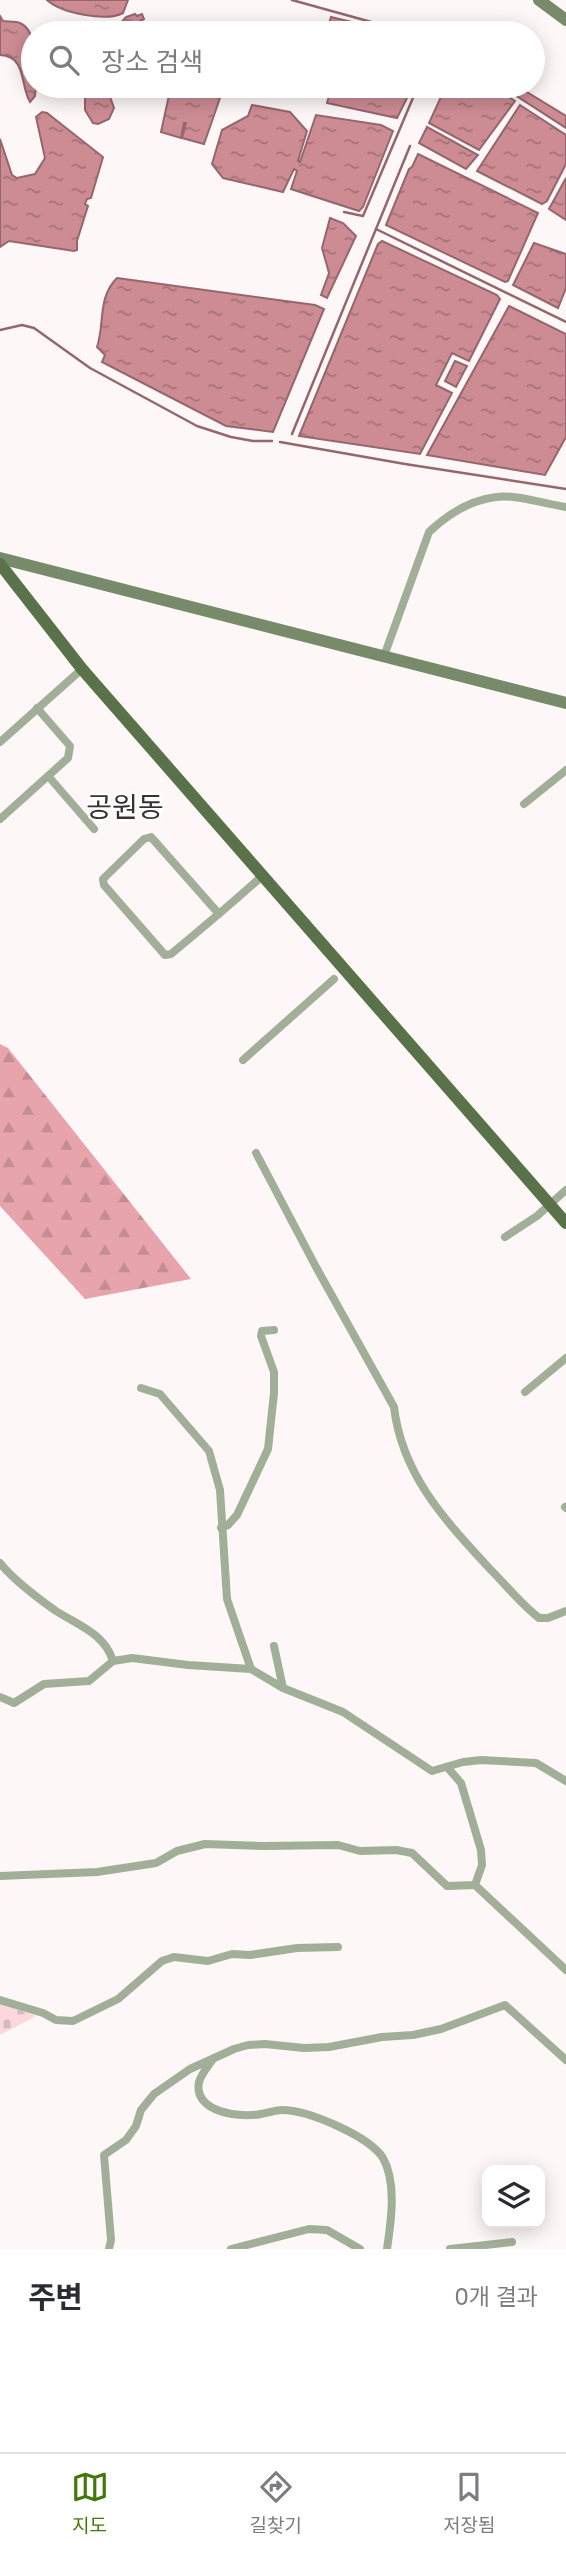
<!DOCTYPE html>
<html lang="ko">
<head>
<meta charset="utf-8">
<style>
  body { margin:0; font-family:"Golos Text","Noto Sans KR",sans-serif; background:#f7f7f7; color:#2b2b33 }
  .controls { position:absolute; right:21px; bottom:21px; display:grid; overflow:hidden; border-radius:14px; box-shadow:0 4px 18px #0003 }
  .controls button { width:63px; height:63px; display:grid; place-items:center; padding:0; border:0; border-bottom:2px solid #e1e1e2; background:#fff; color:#2b2b33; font:35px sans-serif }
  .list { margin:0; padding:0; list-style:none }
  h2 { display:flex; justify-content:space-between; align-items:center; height:91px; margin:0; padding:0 28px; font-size:30px }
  h2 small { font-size:23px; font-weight:400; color:#7c7c81 }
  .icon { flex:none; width:38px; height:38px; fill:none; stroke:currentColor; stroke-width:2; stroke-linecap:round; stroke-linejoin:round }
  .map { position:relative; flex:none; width:566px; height:2249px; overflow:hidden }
  .search { position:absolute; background:#fff; box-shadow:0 4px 18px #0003; left:21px; right:21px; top:21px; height:77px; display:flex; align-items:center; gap:18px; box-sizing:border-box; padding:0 24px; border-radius:38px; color:#7c7c81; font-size:26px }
  .sheet { height:203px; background:#fff }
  nav { display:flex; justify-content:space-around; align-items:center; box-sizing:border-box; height:98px; border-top:2px solid #e1e1e2; background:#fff; font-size:19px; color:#7c7c81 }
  nav a { display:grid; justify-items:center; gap:4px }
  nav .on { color:#427809 }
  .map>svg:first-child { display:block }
  .forest { fill:url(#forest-firs) }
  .cemetery { fill:url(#cemetery-stones) }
  .water { fill:url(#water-ripples); stroke:#95666c; stroke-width:2 }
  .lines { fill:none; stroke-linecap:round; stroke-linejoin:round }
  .stream { stroke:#95666c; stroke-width:2.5 }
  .street { stroke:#a1af98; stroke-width:8 }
  .secondary { stroke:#778b6a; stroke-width:12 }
  .primary { stroke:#597249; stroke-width:12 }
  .labels { text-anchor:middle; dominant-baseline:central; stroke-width:5; stroke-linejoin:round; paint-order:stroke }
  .quarter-label { font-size:28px; fill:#383031; stroke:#fff }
</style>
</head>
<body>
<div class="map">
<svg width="566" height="2249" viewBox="0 0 566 2249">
  <defs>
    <pattern id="forest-firs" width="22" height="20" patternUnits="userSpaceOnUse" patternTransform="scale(1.75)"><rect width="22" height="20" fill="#e7a4ac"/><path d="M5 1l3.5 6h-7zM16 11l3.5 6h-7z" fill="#c58c93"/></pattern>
    <pattern id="cemetery-stones" width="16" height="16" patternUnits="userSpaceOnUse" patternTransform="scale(1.75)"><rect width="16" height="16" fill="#fcd8dc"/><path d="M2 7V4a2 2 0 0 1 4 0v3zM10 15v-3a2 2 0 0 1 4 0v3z" fill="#d7b8bc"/></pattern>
    <pattern id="water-ripples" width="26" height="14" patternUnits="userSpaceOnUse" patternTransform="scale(1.75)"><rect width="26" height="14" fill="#cd8c94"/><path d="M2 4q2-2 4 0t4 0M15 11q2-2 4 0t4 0" fill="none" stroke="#a57177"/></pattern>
  </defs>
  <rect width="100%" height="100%" fill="#fef7f7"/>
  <path class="forest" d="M0 1044 8 1048 191 1279 85 1299 0 1206Z"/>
  <path class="cemetery" d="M0 2003 36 2016 0 2035Z"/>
  <g class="water">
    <path d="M47 0H128L123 13C106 22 61 13 47 0Z"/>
    <path d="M135 14 137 16 142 14 144 19 140 21 139 33H121L118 26 126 17Z"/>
    <path d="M0 16 3 21C8 22 15 21 20 23 40 32 33 68 33 86H36L35 96 30 102C20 86 27 56 0 55Z"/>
    <path d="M331 17 397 33H329L327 30Z"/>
    <path d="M72 86H111L109 94 114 108 109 119 98 124 93 123 85 110V98Z"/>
    <path d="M171 86 220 98 204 144 182 138 186 123H184L181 138 161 132Z"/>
    <path d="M332 86H413L397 118 327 103Z"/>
    <path d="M446 86H491L515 101 479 150 429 123Z"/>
    <path d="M501 86H517L566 116V128Z"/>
    <path d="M252 105 290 112 307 131 298 161 300 162 316 115 381 125 393 131 363 207 359 211 291 189 297 171 294 169 283 192 223 178 212 164 222 130 248 116Z"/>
    <path d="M520 105 566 135V164L547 201 542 204 477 171Z"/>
    <path d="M42 112 47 113 103 157 91 198 87 199 85 204 88 206 77 241V250L74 251 9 241 0 247V139L12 175 17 178 35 174 45 158 36 117Z"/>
    <path d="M427 127 478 155 466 169 419 143Z"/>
    <path d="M418 154 538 213 508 281 505 282 386 225 409 169 412 167Z"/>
    <path d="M566 178V220L549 209Z"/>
    <path d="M330 218 343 223 356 236 327 298 321 295 329 273 322 248Z"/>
    <path d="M382 241 497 295 500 299 469 361 452 353 436 385 452 393 420 454 299 436 378 244Z"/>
    <path d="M534 243 566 254V288L558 308 513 285Z"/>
    <path d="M117 278 315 305 324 309 273 432 226 426 102 362 105 355 97 347C105 324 97 298 117 278Z"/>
    <path d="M509 306 566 334V437L545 475 427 455Z"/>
    <path d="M455 361 467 366 456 387 445 381Z"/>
  </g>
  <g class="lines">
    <g class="stream">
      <path d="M292 0 411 33"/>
      <path d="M344 212 363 216 418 86"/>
      <path d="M376 229 566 322"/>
      <path d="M0 330 22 325 34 328 90 368 197 426 231 437 253 441H272"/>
      <path d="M292 434 410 146"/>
      <path d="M280 442 405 464 566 489"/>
    </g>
    <g class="street">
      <path d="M384 656 429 532C447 515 471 500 496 497 515 494 546 504 566 507"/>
      <path d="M0 742 82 669"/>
      <path d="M49 777 94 829"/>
      <path d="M524 804 566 770"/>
      <path d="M0 819 68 758 70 746 37 708"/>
      <path d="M219 914 151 837 144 839 103 879 104 885 165 955 171 954C202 928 233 903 263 875"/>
      <path d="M243 1060 334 979"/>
      <path d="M256 1153 316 1267 394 1407C402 1475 445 1520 489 1568 506 1585 521 1604 539 1618H548L566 1611"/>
      <path d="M505 1237 537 1216 566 1190"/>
      <path d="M141 1388 160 1394 209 1451 220 1490 227 1599 251 1669"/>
      <path d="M525 1392 566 1358"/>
      <path d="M565 1507 566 1508"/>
      <path d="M221 1528 228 1525 237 1515 268 1449 274 1393V1372L261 1336 262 1331 274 1330"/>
      <path d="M0 1563C13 1579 39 1599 56 1611 78 1625 105 1634 113 1661L132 1658 188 1665 251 1669 283 1688 343 1712 432 1771 463 1762 481 1760 536 1763 566 1781"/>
      <path d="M274 1646 283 1688"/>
      <path d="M0 1697 14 1703 44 1684 89 1681 113 1661"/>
      <path d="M0 1876 97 1872 156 1863 177 1851 205 1844 264 1846 338 1845 360 1851 396 1850 412 1853 447 1886 475 1885 482 1865 481 1850 461 1783 447 1767"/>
      <path d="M475 1885 566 1970"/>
      <path d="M0 2000 43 2013 56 2020 73 2021 118 1999 162 1961 174 1957 208 1961 232 1954 250 1955 297 1948 338 1947"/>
      <path d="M213 2059C209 2065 201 2074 199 2082 193 2113 241 2118 261 2114 269 2113 275 2110 282 2110 308 2110 369 2136 383 2158 397 2183 391 2222 387 2249"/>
      <path d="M109 2249 111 2240 104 2155 126 2140 136 2126 141 2110 154 2094 190 2069 234 2049 248 2045 265 2044 304 2048 329 2047 382 2037 413 2035 441 2029 505 2005 566 2060"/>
      <path d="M231 2249 309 2229 327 2230 360 2249"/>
      <path d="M450 2249 512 2242"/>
    </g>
    <g class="secondary">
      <path d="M539 0 566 20"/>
      <path d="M0 558 566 703"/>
    </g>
    <path class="primary" d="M0 564 82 669 566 1223"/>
  </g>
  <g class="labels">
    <g class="quarter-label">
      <text x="125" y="806">공원동</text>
    </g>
  </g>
</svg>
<div class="controls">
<button><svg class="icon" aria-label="layers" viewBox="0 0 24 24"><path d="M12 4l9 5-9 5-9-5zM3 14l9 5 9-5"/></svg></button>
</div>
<div class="search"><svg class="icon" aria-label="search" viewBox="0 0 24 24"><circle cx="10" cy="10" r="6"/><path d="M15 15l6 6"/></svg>장소 검색</div>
</div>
<section class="sheet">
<h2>주변<small>0개 결과</small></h2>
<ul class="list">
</ul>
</section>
<nav>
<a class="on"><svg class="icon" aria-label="map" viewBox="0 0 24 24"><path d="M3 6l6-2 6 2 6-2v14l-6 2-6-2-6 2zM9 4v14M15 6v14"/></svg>지도</a>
<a><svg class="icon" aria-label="directions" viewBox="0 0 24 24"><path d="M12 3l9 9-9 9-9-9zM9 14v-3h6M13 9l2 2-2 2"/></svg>길찾기</a>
<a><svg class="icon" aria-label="saved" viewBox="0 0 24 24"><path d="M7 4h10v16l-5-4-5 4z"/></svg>저장됨</a>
</nav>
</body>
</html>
